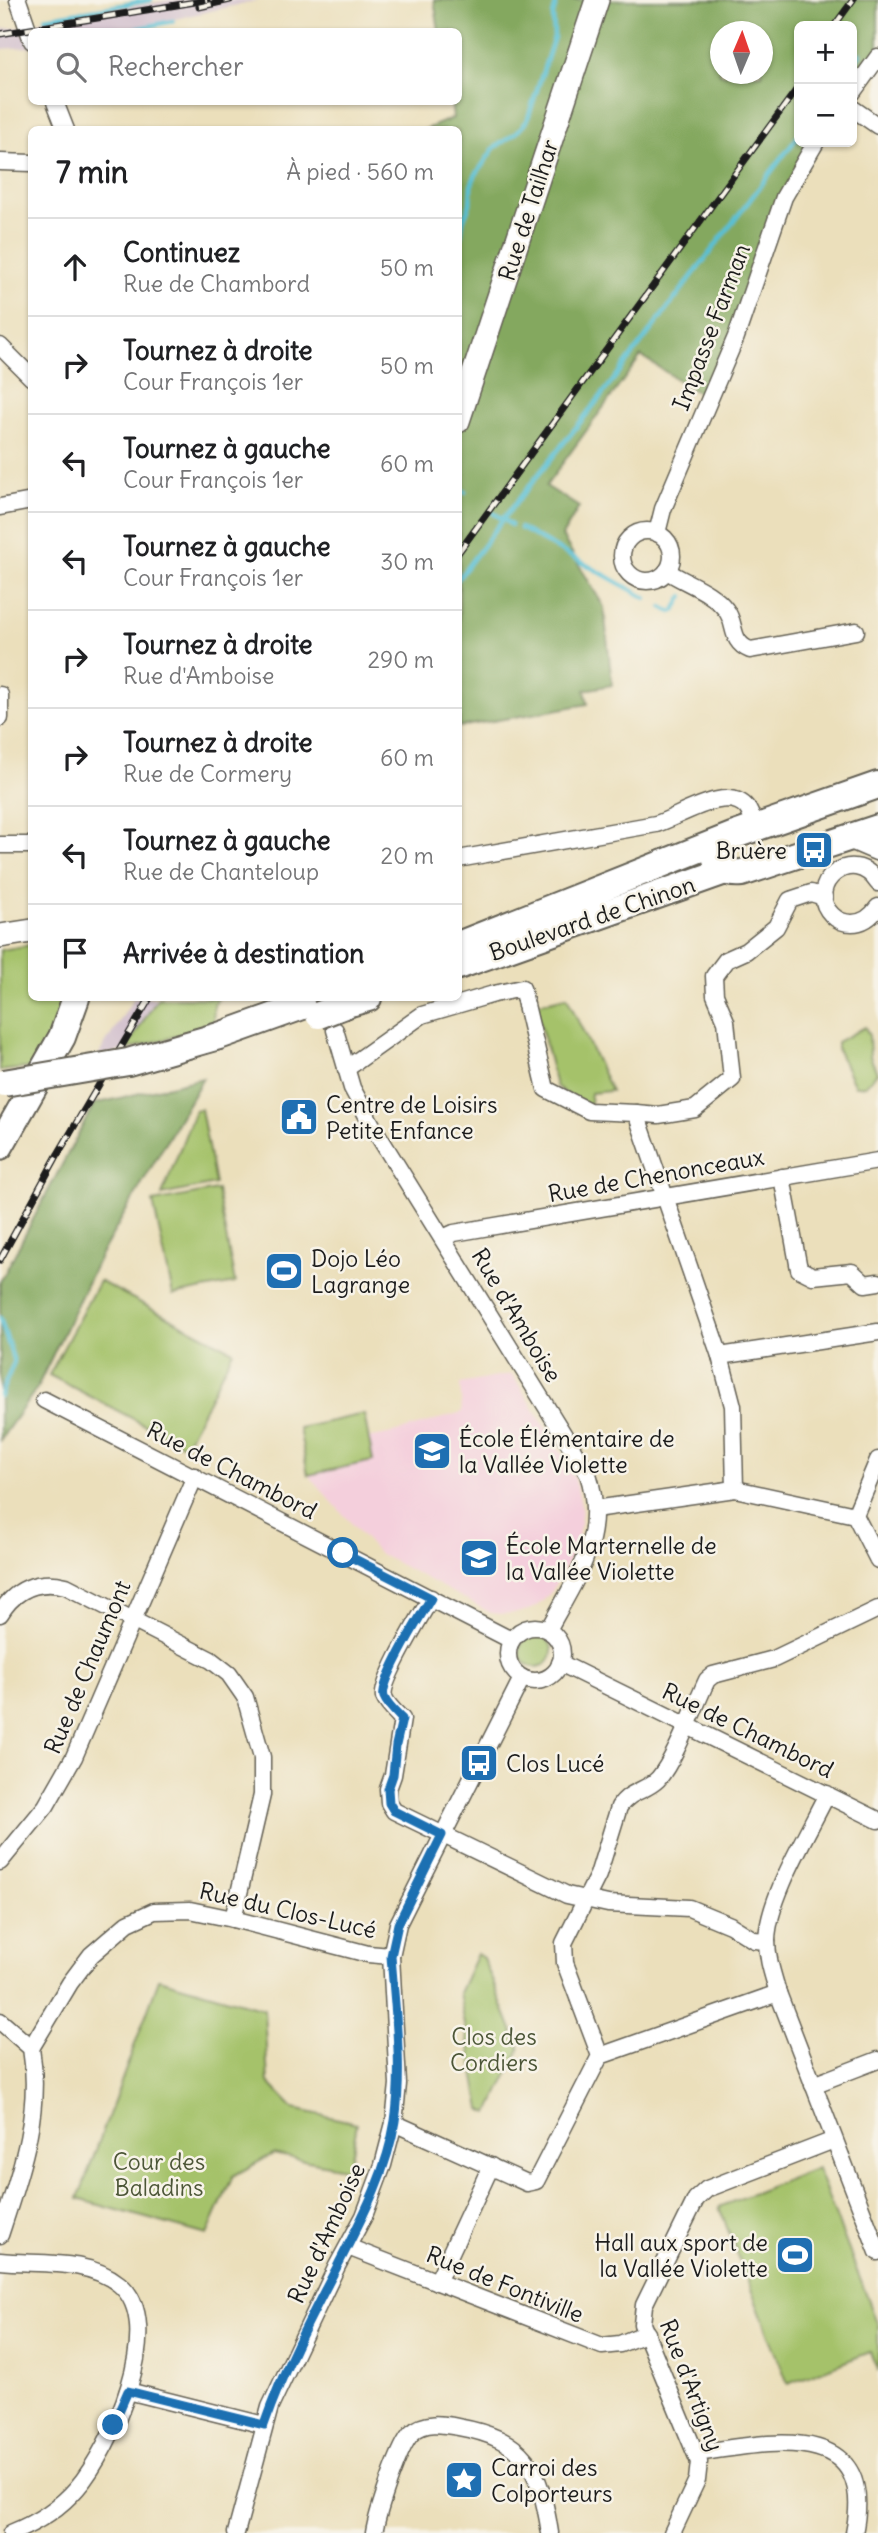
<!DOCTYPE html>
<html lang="fr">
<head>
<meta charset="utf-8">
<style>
  body { margin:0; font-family:Delius,sans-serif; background:#f2f2f2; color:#202124 }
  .controls { position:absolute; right:21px; top:21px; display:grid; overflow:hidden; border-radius:10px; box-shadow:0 2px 5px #0004 }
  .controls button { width:63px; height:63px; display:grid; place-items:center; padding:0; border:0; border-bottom:2px solid #e0e0e0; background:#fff; color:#202124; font:35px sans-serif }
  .compass { position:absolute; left:710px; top:21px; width:63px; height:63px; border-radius:50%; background:#fff; box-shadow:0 2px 5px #0004; rotate:2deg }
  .stop { position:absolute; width:21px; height:21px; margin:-16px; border:5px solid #1f6fb2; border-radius:50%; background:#fff }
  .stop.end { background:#1f6fb2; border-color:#fff; box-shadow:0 2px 7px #0008 }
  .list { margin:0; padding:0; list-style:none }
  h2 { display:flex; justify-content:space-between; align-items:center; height:91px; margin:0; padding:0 28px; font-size:30px }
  h2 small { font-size:23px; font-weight:400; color:#757577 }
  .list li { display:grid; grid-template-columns:46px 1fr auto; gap:21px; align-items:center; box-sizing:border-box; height:98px; padding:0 28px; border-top:2px solid #e0e0e0 }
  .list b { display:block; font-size:26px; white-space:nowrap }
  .list p { margin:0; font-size:23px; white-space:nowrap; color:#757577 }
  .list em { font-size:23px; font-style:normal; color:#757577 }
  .icon { flex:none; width:38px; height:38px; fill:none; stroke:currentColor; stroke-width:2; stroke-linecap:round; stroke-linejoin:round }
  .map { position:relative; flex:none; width:878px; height:2533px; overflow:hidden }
  .search { position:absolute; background:#fff; box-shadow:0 2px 5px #0004; left:28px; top:28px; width:434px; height:77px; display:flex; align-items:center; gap:18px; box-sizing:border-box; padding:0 24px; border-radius:10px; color:#757577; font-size:26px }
  .panel { position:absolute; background:#fff; box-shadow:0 2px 5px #0004; left:28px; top:126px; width:434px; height:875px; border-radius:10px }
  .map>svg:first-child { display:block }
  .built { fill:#f4cfdc }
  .industrial { fill:#d0bdcc }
  .green { fill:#a5c26a; stroke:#606f43; stroke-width:2 }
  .forest { fill:#84a85e; stroke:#50623d; stroke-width:2; fill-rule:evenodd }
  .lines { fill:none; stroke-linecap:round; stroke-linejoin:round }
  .stream { stroke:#58c0d5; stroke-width:4.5 }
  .street-casing { stroke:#646054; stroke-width:19 }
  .secondary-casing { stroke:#646054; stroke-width:26 }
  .primary-casing { stroke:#646054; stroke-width:30 }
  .street { stroke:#fff; stroke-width:16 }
  .secondary { stroke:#fff; stroke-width:23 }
  .primary { stroke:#fff; stroke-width:26 }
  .rail-casing { stroke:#1c1c1c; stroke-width:7 }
  .rail { stroke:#f7f3e8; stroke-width:4.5; stroke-dasharray:13; stroke-linecap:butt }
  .primary-bridge-casing { stroke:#646054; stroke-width:30; stroke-linecap:butt }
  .primary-bridge { stroke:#fff; stroke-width:26 }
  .route { stroke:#1f6fb2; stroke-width:9 }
  .labels { text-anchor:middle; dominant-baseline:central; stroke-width:5; stroke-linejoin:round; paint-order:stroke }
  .street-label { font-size:23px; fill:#1c1c1c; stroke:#f7f3e8 }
  .poi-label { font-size:23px; fill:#1c1c1c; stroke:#f7f3e8; text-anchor:start }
  .park-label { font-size:23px; fill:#4c5637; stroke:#f7f3e8 }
</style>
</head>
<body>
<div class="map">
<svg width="878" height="2533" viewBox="0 0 878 2533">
  <rect width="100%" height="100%" fill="#f7f3e8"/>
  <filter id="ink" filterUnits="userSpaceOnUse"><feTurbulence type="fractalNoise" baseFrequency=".0143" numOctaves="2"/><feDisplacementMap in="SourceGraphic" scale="14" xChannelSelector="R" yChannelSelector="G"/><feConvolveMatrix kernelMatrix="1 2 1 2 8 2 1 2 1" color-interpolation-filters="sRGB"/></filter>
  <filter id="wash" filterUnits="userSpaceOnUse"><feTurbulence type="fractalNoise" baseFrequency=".00686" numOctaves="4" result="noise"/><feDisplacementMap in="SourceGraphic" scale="28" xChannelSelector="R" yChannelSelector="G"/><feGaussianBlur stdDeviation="1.57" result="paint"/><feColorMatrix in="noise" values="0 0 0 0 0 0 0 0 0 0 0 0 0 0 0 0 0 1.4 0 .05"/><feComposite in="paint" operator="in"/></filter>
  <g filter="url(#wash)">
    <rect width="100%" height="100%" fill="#ebdfbb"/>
    <path class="built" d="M512 1374 568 1463 575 1479 582 1509 577 1545 552 1591 542 1602 532 1609 517 1613 499 1614 491 1613 378 1553 308 1475 299 1428 364 1414 368 1438 397 1432 462 1412 460 1384Z"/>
    <g class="industrial">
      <path d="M171 0H260L121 31 32 32 31 47 0 49V29L38 26 37 22Z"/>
      <path d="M134 998H157L125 1050 97 1057Z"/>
    </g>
    <g class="green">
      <path d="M31 945 32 998H67L36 1067 0 1071V950Z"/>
      <path d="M567 997 611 1091 591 1093 589 1111 556 1086 535 1004Z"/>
      <path d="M158 998H218L214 1005 213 1026 125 1050Z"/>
      <path d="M865 1027 869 1035 870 1056 877 1073 865 1086H855L837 1049V1042Z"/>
      <path d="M201 1109 215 1184 162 1195 195 1110Z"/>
      <path d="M217 1190 235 1283 173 1295 153 1202Z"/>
      <path d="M99 1281 233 1351 185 1446 49 1375Z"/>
      <path d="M364 1414 373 1461 308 1475 299 1428Z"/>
      <circle cx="536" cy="1651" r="16"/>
      <path d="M477 1954 483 1958 520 2049 489 2113 481 2109 459 1993Z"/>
      <path d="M159 1979 264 2009 268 2082 294 2109 357 2123 349 2169 273 2154 233 2176 207 2235 78 2199Z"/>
      <path d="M817 2168 878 2325V2371L870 2352 788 2384 719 2207Z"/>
    </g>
    <g class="forest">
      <path d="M434 0H878V57L852 93V26H799V142H816L797 171 709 400 641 356 546 486 579 507 562 536 604 607 612 685 585 690 588 704 459 727 458 130H424L453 118 451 102H458V32L439 31ZM720 32H762V74H720Z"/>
      <path d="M203 1078 100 1256 37 1388 0 1440V1282L94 1104Z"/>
    </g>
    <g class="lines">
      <g class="stream">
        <path d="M45 18 151 0"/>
        <path d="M121 32 173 21"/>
        <path d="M852 64 860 54"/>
        <path d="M458 252 463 221 470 204 471 186 475 176 494 148 516 133 527 121 554 37 553 15 557 0"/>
        <path d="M458 487 465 492"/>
        <path d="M511 525 503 519 602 395 799 135"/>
        <path d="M520 528 646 598"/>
        <path d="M458 579 503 519 493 513"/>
        <path d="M662 607 671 612 675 610 683 596"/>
        <path d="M0 1318 14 1362 0 1396"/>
      </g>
    </g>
  </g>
  <g filter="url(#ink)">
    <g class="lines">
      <g class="street-casing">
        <g id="street">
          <path d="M18 0 32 41"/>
          <path d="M852 93 878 57"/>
          <path d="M55 102 66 130"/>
          <path d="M852 108 878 126"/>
          <path d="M0 162 32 163"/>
          <path d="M0 346 32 378"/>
          <path d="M0 507 32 501"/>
          <circle cx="647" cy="556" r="25"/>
          <path d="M657 533 663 509 736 337 784 197 816 142"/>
          <path d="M667 571C687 584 712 591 726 610 737 624 729 641 750 650L856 631"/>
          <path d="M0 695V718"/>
          <path d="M0 845H32"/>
          <path d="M458 859 656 824C678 818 728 783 747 808 751 813 753 822 755 828"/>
          <path d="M878 883C853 843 803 886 832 915 837 920 845 923 852 923 864 923 872 916 878 907"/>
          <path d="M335 1030 352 1088 373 1127 588 1474C608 1536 576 1578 548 1630"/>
          <path d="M346 1069 422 1015 494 994 522 988 546 1089 589 1111 636 1113"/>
          <path d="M782 1177 799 1269 813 1276 852 1272 865 1284 878 1282"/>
          <path d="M443 1238 454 1233 878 1161"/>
          <path d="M720 1356 878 1332"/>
          <path d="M44 1400 511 1640"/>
          <path d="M735 1489 733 1406 720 1356 636 1113 658 1115 695 1109 732 1079 726 1021 715 995 714 976 726 960 746 951 776 927 790 900 811 893 824 897"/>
          <path d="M595 1509 735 1489 855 1515 878 1560"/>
          <path d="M855 1515 878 1460"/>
          <path d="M431 1598C422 1614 380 1682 384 1697 387 1705 396 1713 402 1719L393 1775 388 1789 389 1803 394 1811 567 1895 608 1904 689 1908 730 1925 754 1940 767 1941"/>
          <path d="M0 1614C15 1589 37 1579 66 1586L211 1660 229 1674 245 1697 262 1757V1795L233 1919"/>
          <circle cx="535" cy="1654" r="27"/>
          <path d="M560 1663 878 1820"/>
          <path d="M827 1794C808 1833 768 1898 767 1940 767 1959 773 1975 778 1993L878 2252"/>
          <path d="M0 1862 46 1806 74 1757 195 1476"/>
          <path d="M0 2021 31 2048C42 2113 20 2174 0 2235"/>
          <path d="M31 2048 70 1983 91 1955 128 1923 154 1911 190 1910 233 1919 368 1954 391 1956"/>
          <path d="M600 2056 778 1993"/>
          <path d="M813 2085 878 2060"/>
          <path d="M394 2123 527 2183 536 2181 600 2056 565 1963 564 1943 598 1875 619 1807C630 1790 645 1792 658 1779 675 1760 695 1705 707 1680L713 1675 774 1659 878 1609"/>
          <path d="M348 2247 602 2346 620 2344 647 2333"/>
          <path d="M0 2261C38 2265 87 2258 119 2284 169 2324 110 2450 77 2488 59 2509 36 2523 11 2533"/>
          <path d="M437 2282 491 2166"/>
          <path d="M128 2391 264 2425"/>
          <path d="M696 2453C763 2444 878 2416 854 2533"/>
          <path d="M236 2533 270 2407 337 2266 364 2216 383 2165 394 2123 398 2084 391 1956 398 1924 522 1678"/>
          <path d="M374 2533C377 2514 399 2445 412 2433 425 2421 442 2424 458 2427 526 2439 540 2468 550 2533"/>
          <path d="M672 2533 697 2480 699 2462 642 2324 644 2305 696 2199 707 2189 834 2140"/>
        </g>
      </g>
      <g class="secondary-casing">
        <g id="secondary">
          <path d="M458 421 597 0"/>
          <path d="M850 837 878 849"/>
          <path d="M0 936 32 931"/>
        </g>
      </g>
      <g class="primary-casing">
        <g id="primary">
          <path d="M716 859C720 872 730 874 742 873L878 828"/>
          <path d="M458 945 732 836 878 785"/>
          <path d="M458 966 725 871"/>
          <path d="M350 1003 368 998"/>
          <path d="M128 1062 219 1036 325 998"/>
          <path d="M0 1146 62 1037 76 998"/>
        </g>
      </g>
      <use href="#street" class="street"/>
      <use href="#secondary" class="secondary"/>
      <use href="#primary" class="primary"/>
      <g class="rail-casing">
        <g id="rail">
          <path d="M199 7 230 0"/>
          <path d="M834 26 853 0"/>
          <path d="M0 34 207 0"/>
          <path d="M458 553 799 86"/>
          <path d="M0 1260 58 1154 150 998"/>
        </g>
      </g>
      <use href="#rail" class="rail"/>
      <g class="primary-bridge-casing">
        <g id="primary-bridge">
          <path d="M319 1015 350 1003"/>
          <path d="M4 1083 128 1062"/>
        </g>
      </g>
      <use href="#primary-bridge" class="primary-bridge"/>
    </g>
  </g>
  <g class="lines" filter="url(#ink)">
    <path class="route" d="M113 2425 128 2391 264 2425C283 2370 311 2316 338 2265 361 2220 387 2172 395 2121 403 2067 395 2010 391 1956L398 1924 442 1835 394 1811 389 1803 388 1789 393 1775 396 1745 402 1719C396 1713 387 1705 384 1697 379 1682 422 1614 431 1598L343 1553"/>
  </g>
  <defs>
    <g id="bus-square" transform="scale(2.0125)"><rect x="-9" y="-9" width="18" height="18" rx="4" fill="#1f6fb2" stroke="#f7f3e8"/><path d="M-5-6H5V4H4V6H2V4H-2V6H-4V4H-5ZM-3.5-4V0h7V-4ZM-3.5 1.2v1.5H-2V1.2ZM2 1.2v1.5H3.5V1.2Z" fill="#fff"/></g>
    <g id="civic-square" transform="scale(2.0125)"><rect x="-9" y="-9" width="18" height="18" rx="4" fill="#1f6fb2" stroke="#f7f3e8"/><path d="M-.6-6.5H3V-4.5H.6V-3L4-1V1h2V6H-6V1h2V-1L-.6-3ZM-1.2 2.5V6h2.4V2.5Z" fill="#fff"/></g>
    <g id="stadium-square" transform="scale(2.0125)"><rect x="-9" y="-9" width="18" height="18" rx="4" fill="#1f6fb2" stroke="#f7f3e8"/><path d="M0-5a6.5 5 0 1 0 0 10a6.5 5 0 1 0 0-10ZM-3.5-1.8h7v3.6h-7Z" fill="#fff"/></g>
    <g id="school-square" transform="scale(2.0125)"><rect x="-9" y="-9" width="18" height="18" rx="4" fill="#1f6fb2" stroke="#f7f3e8"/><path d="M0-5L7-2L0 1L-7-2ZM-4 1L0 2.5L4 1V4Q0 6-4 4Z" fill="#fff"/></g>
    <g id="sight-square" transform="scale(2.0125)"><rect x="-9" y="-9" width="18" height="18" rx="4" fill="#1f6fb2" stroke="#f7f3e8"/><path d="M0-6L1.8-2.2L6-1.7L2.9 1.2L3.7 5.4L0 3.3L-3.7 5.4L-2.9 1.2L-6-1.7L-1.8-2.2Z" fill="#fff"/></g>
  </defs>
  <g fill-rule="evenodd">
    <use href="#bus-square" x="814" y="850"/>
    <use href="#civic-square" x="299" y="1117"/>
    <use href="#stadium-square" x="284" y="1271"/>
    <use href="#school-square" x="432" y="1451"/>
    <use href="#school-square" x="479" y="1558"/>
    <use href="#bus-square" x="479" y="1763"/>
    <use href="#stadium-square" x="795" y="2255"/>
    <use href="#sight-square" x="464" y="2480"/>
  </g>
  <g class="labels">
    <g class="street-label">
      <text transform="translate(528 210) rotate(-72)">Rue de Tailhar</text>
      <text transform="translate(711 327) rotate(-69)">Impasse Farman</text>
      <text transform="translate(592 918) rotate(-19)">Boulevard de Chinon</text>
      <text transform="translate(656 1175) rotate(-10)">Rue de Chenonceaux</text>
      <text transform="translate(517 1315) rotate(59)">Rue d'Amboise</text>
      <text transform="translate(232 1470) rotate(27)">Rue de Chambord</text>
      <text transform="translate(87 1667) rotate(-67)">Rue de Chaumont</text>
      <text transform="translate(748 1730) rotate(26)">Rue de Chambord</text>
      <text transform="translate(288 1910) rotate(13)">Rue du Clos-Lucé</text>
      <text transform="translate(326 2233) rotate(-65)">Rue d'Amboise</text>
      <text transform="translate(505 2284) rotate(22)">Rue de Fontiville</text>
      <text transform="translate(692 2385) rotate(69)">Rue d'Artigny</text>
    </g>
    <g class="poi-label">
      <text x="787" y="850" text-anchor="end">Bruère</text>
      <text x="326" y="1104">Centre de Loisirs<tspan x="326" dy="26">Petite Enfance</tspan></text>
      <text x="311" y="1258">Dojo Léo<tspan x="311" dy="26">Lagrange</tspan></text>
      <text x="459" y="1438">École Élémentaire de<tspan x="459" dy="26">la Vallée Violette</tspan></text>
      <text x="506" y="1545">École Marternelle de<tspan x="506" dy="26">la Vallée Violette</tspan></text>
      <text x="506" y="1763">Clos Lucé</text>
      <text x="768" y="2242" text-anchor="end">Hall aux sport de<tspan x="768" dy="26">la Vallée Violette</tspan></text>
      <text x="491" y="2467">Carroi des<tspan x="491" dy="26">Colporteurs</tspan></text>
    </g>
    <g class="park-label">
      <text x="494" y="2036">Clos des<tspan x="494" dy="26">Cordiers</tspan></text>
      <text x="159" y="2161">Cour des<tspan x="159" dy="26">Baladins</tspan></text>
    </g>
  </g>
</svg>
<div class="controls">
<button>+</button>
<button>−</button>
</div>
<svg class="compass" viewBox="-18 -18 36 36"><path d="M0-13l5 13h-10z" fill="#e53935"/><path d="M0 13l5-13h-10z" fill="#757577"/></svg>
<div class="stop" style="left:343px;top:1553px"></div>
<div class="stop end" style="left:113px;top:2425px"></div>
<div class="search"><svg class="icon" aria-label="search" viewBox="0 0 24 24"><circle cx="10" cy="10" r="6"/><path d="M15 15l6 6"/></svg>Rechercher</div>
<section class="panel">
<h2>7 min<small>À pied · 560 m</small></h2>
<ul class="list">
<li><svg class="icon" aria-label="ahead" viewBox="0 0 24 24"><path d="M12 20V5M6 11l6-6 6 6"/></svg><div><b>Continuez</b><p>Rue de Chambord</p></div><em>50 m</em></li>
<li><svg class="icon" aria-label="right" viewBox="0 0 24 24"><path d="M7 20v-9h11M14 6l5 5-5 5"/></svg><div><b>Tournez à droite</b><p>Cour François 1er</p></div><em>50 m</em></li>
<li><svg class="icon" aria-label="left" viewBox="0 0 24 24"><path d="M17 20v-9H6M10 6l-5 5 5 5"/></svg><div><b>Tournez à gauche</b><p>Cour François 1er</p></div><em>60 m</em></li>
<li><svg class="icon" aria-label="left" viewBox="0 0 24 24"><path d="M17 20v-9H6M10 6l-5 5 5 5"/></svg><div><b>Tournez à gauche</b><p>Cour François 1er</p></div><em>30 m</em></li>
<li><svg class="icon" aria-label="right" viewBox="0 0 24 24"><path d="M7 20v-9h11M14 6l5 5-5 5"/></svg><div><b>Tournez à droite</b><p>Rue d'Amboise</p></div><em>290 m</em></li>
<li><svg class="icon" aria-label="right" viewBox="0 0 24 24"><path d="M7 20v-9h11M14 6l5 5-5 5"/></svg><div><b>Tournez à droite</b><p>Rue de Cormery</p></div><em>60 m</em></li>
<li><svg class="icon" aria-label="left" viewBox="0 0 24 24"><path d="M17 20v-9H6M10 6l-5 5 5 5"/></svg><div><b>Tournez à gauche</b><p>Rue de Chanteloup</p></div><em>20 m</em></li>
<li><svg class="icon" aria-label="arrive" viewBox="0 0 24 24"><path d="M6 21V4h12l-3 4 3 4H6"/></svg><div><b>Arrivée à destination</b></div></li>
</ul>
</section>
</div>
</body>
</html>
